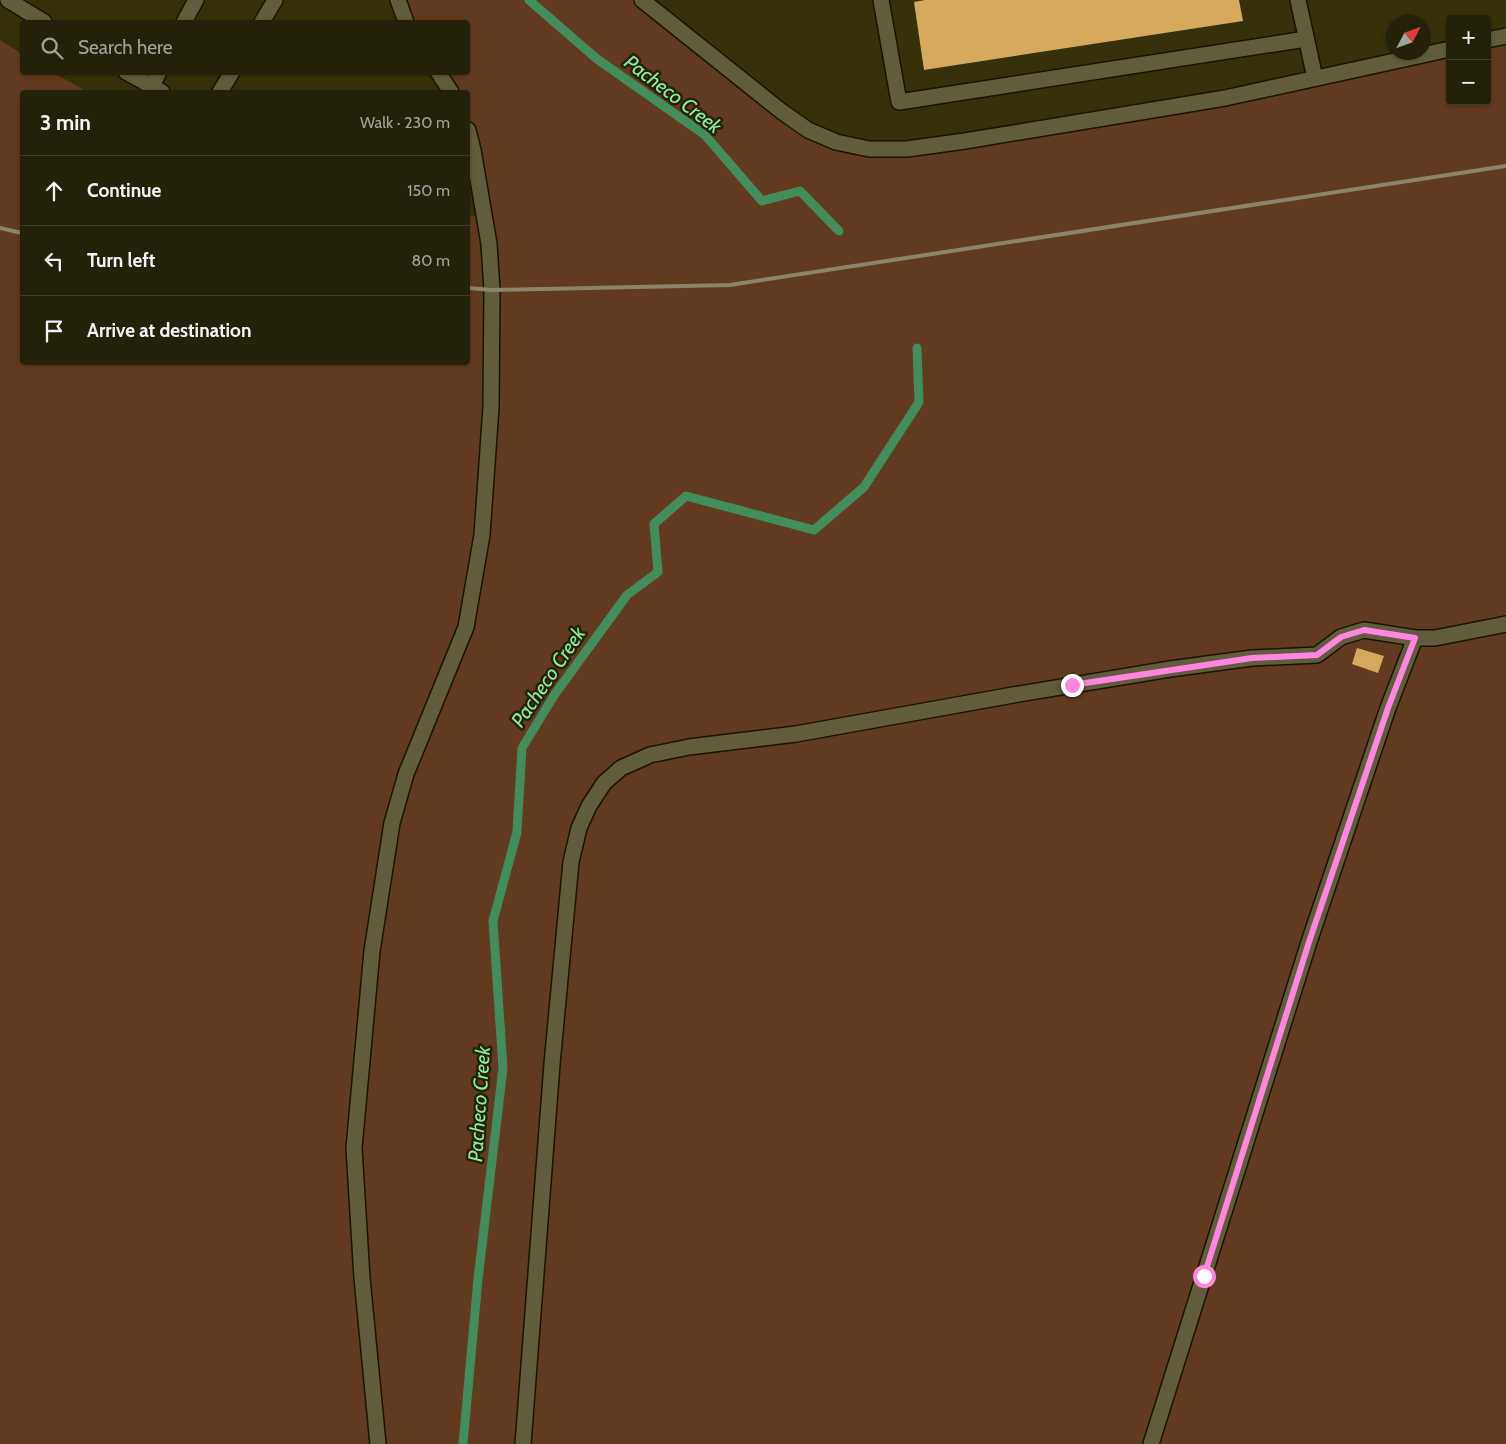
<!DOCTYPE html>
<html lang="en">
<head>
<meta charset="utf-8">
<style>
  body { margin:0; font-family:Cabin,sans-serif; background:#302e18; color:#f1f3f6 }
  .controls { position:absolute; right:15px; top:15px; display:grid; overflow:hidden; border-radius:5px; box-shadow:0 1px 4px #0004 }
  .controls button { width:45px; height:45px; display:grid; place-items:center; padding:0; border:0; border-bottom:1px solid #413e2b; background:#24210a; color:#f1f3f6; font:25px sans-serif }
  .compass { position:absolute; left:1386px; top:15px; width:45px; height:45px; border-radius:50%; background:#24210a; box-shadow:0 1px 4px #0004; rotate:49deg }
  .stop { position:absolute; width:15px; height:15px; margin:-11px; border:4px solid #ff85df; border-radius:50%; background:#fff }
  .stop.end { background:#ff85df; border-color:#fff; box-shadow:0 1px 5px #0008 }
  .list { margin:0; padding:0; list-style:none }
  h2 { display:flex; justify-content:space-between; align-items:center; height:65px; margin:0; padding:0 20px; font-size:21px }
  h2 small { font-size:16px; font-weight:400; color:#a3a39c }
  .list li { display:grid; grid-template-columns:32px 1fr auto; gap:15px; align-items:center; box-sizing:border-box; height:70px; padding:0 20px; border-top:1px solid #413e2b }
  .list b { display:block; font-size:19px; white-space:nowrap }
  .list em { font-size:16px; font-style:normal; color:#a3a39c }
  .icon { flex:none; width:28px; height:28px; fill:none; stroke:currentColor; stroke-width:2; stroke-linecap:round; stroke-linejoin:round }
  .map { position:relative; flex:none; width:1506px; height:1444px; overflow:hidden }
  .search { position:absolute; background:#24210a; box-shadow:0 1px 4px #0004; left:20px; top:20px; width:450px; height:55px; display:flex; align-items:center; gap:12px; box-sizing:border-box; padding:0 18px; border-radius:5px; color:#a3a39c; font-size:19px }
  .panel { position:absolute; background:#24210a; box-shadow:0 1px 4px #0004; left:20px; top:90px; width:450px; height:275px; border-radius:5px }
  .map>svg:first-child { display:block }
  .built { fill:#363108; fill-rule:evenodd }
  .green { fill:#623a20 }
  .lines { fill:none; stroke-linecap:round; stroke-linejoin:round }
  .stream { stroke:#438d5c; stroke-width:9 }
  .building { fill:#d6a95f }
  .lane-casing { stroke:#181400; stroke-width:18 }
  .lane { stroke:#605c3c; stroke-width:15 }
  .rail { stroke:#88856c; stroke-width:4 }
  .route { stroke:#ff85df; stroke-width:6 }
  .labels { text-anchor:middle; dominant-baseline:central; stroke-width:5; stroke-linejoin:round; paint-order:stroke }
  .water-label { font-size:20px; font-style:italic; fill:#89eda7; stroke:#262203 }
</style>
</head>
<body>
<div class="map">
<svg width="1506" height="1444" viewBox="0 0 1506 1444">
  <rect width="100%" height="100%" fill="#302c0d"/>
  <g class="built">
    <path d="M0 0H398L406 22H22V54L0 40Z"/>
    <path d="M642 0H1506V36L1487 40V19H1450V49L965 141 836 142ZM1394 22H1424V52H1394Z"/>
    <path d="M54 73H438L451 92H88Z"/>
    <path d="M468 130 484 218 468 215Z"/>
  </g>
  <path class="green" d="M398 0H642L808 130 907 149 1450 49V101H1487V40L1506 36V1444H0V40L22 54V72L54 73 88 92H22V362H468V215L484 218 468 130V92H451L438 73 468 72V22H406Z"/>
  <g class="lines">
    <g class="stream">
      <path d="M529 0 597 59 705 135 762 201 800 191 839 231"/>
      <path d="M463 1444 478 1279 503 1068 493 921 517 832 522 748 555 694 627 595 658 572 654 524 686 496 814 530 864 487 919 402 917 348"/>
    </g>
  </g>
  <g class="building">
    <path d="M925 0H1239L1243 21 924 70 914 2Z"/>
    <path d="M1357 648 1384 656 1378 673 1352 664Z"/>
  </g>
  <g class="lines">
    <g class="lane-casing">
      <g id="lane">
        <path d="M8 0 44 22"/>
        <path d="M398 0 406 22"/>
        <path d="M642 0 781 111 808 130 836 142 869 149H907L965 141 1225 98 1450 49"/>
        <path d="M881 0 899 102 1306 39"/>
        <path d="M1298 0 1315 78"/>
        <path d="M184 22 196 0"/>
        <path d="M262 22 275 0"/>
        <path d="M1487 40 1506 36"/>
        <path d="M126 72 162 92"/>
        <path d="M438 72 451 92"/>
        <path d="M151 88 159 72"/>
        <path d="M220 92 232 72"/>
        <path d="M378 1444 362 1278 354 1148 372 951 392 823 406 774 466 627 482 535 491 407 492 290 489 244 473 150 468 130"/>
        <path d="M523 1444 552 1064 571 862 579 828 589 806 604 783 621 768 650 755 689 747 796 734 1013 695 1170 669 1252 658 1317 655 1341 637 1364 630 1415 638H1435L1506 624"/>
        <path d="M1151 1444 1309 942 1388 708 1415 638"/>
      </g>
    </g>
    <use href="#lane" class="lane"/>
    <g class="rail">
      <path d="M0 228 22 233"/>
      <path d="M468 288 492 290 730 285 1506 166"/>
    </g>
  </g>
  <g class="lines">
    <path class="route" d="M1072 685 1252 658 1317 655 1341 637 1364 630 1415 638 1388 708 1309 942 1204 1276"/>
  </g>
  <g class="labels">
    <g class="water-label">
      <text transform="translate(673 94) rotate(37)">Pacheco Creek</text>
      <text transform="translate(548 677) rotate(-56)">Pacheco Creek</text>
      <text transform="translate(479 1104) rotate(-86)">Pacheco Creek</text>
    </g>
  </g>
</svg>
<div class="controls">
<button>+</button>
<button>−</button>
</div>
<svg class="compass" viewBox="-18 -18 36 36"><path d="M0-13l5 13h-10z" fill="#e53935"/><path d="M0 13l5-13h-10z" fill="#a3a39c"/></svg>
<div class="stop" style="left:1204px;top:1276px"></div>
<div class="stop end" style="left:1072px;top:685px"></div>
<div class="search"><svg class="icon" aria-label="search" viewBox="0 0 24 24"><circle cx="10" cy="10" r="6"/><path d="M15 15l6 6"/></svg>Search here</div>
<section class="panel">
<h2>3 min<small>Walk · 230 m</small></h2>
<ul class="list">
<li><svg class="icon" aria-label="ahead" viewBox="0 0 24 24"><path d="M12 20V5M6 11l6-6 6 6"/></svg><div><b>Continue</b></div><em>150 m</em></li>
<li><svg class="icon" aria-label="left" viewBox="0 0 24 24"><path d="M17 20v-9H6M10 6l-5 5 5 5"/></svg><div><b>Turn left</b></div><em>80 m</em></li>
<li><svg class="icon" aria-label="arrive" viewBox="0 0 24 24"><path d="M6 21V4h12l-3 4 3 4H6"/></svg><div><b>Arrive at destination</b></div></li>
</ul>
</section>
</div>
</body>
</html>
